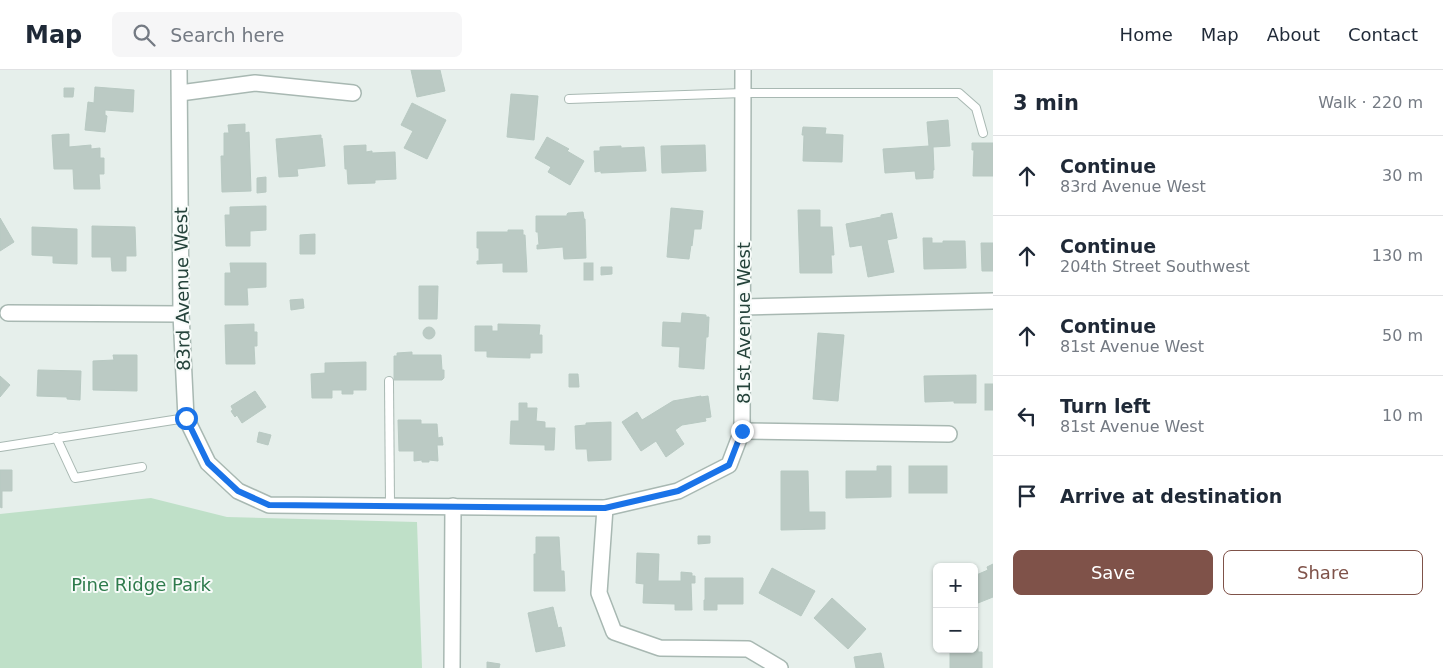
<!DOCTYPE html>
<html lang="en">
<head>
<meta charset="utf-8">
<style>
  body { margin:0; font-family:"DejaVu Sans",sans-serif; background:#f6f6f7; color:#1f2937 }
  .controls { position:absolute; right:15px; bottom:15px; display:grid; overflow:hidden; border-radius:8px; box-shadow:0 1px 4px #0004 }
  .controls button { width:45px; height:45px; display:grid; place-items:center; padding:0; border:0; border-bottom:1px solid #e0e1e3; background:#fff; color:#1f2937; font:25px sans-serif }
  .stop { position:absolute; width:15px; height:15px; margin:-11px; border:4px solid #1a73e8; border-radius:50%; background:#fff }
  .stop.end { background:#1a73e8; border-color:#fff; box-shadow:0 1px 5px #0008 }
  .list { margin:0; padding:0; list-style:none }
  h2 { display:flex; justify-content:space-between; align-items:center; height:65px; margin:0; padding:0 20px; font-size:21px }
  h2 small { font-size:16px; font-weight:400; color:#747a83 }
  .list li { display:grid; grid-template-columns:32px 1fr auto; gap:15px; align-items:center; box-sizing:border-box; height:80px; padding:0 20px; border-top:1px solid #e0e1e3 }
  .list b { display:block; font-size:19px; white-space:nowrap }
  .list p { margin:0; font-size:16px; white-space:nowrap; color:#747a83 }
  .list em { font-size:16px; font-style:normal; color:#747a83 }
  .actions { display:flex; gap:10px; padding:15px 20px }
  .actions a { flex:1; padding:11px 0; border:1px solid #7f5249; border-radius:8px; text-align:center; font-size:18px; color:#7f5249 }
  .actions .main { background:#7f5249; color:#fff }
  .icon { flex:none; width:28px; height:28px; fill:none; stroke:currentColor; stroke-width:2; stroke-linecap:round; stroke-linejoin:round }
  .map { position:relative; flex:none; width:993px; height:598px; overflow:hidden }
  header { display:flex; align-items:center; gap:30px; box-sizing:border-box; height:70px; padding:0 25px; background:#fff; border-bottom:1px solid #e0e1e3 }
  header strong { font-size:24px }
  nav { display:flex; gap:28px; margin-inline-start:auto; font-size:18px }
  .search { width:350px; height:45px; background:#f6f6f7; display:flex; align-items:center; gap:12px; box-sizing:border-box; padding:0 18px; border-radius:8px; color:#747a83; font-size:19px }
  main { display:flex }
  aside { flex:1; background:#fff }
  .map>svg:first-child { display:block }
  .green { fill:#bfe0c8 }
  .building { fill:#bbcac4; stroke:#b8c9c2 }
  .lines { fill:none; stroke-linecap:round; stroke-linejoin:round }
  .service-casing { stroke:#a8b8b2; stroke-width:10 }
  .minor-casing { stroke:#a8b8b2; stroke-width:18 }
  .tertiary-casing { stroke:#a8b8b2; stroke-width:18 }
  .service { stroke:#fff; stroke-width:8 }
  .minor { stroke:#fff; stroke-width:15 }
  .tertiary { stroke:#fff; stroke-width:15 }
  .route { stroke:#1a73e8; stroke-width:6 }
  .labels { text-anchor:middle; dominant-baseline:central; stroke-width:4; stroke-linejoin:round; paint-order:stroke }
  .street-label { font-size:18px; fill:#24423a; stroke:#f7fbf9 }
  .park-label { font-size:18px; fill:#2d7a4b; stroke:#f7fbf9 }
</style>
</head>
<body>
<header>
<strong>Map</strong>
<div class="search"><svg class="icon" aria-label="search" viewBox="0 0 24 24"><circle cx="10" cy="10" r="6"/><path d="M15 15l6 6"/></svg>Search here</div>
<nav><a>Home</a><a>Map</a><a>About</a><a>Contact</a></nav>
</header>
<main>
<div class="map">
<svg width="993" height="598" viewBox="0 0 993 598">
  <rect width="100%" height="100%" fill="#e6efeb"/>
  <path class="green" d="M151 428 227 447 417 452 422 598H0V444Z"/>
  <g class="building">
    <path d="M411 0H440L445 21 417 27Z"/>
    <path d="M95 17 134 20 133 42 105 40V45L107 46 105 62 85 60 88 32 94 33Z"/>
    <path d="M64 18H74L73 27H64Z"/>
    <path d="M511 24 538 26 534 70 507 67Z"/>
    <path d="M412 33 446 50 427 89 404 78 413 61 401 55Z"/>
    <path d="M948 50 950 76 933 77 934 100H933V108L916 109 915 101 885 103 883 79 929 76 927 52Z"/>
    <path d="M245 54V63L249 62 251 121 222 122 221 86H224V63H229L228 55Z"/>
    <path d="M803 57 826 58 825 64 843 65 842 92 803 91 804 65H802Z"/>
    <path d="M69 64V77L91 75V79L100 78V88H104V104H99L100 119H74L73 99H54L52 65Z"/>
    <path d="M321 65V69L322 68 325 96 297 99 298 106 279 107 276 69Z"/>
    <path d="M547 67 569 79 567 81 584 91 570 115 548 102 551 97 535 88Z"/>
    <path d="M972 73H993V106H973L974 80H972Z"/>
    <path d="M366 75V82L372 81V83L395 82 396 109 375 110V113L348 114 347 99H345L344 76Z"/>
    <path d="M705 75 706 101 662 103 661 76Z"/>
    <path d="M621 76V78L644 77 646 101 601 103V101L595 102 594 81H600V77Z"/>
    <path d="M266 107V122L257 123V108Z"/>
    <path d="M266 136V160L250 161V176H226L225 145H230V137Z"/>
    <path d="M671 138 703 141 701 159H694L692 176 691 175 689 189 667 187Z"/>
    <path d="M798 140H820V157H832L834 185H831L832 203H800Z"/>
    <path d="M583 142 584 149H585L586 188 564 189 563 177 537 179V175H539L538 162H536V146H567V144L568 143Z"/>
    <path d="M892 143 897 168 887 170 894 202 868 207 862 175 850 177 846 154 881 147V145Z"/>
    <path d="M0 148 14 172 0 181Z"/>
    <path d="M92 156 135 157 136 186H126V201H112L111 187H92Z"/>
    <path d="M32 157 77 159V194L53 193V186L32 185Z"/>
    <path d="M508 160H523V165H525L527 202H503V193L477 194V191H479V178H477V162H508Z"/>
    <path d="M315 164V184H300V165Z"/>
    <path d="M923 168H932V173H943V171H965L966 198 924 199Z"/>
    <path d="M981 173H993V201H982Z"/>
    <path d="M230 193H266V217L247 218 248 235H225V203H231Z"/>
    <rect x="584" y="193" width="9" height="17"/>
    <path d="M601 197H612V204L601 205Z"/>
    <path d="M419 216H438L437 249H419Z"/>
    <path d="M303 229 304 238 291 240 290 230Z"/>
    <path d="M682 243 706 245V247H709L708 267H706L704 299 679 297 680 277 662 276 663 252 681 253Z"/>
    <path d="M254 254V262H257V276H254L255 294H226L225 255Z"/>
    <path d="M498 254 540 255 539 265H542V283H530V288L487 287V281H475V256H492V261H498Z"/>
    <circle cx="429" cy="263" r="6"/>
    <path d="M818 263 844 265 838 331 813 329Z"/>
    <path d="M412 282V285H441L442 300H444V308L442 310H394V286H397V283Z"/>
    <path d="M113 285H137V321L93 320V291L114 290Z"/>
    <path d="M366 292V320H353V324H342V320H332V328H312L311 304 325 303V293Z"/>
    <path d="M38 300 81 301 80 330 67 329V327L37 326Z"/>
    <path d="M569 304H578L579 317H569Z"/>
    <path d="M976 305V333H954V331L925 332 924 306Z"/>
    <path d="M0 306 10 315 0 327Z"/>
    <rect x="985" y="314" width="8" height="26"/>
    <path d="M255 321 266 337 242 353 237 345 235 347 231 341 233 340 231 336Z"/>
    <path d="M701 326V327L708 326 711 347 705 348 706 351 682 355 675 360 684 374 666 387 656 371 641 381 622 352 637 342 642 350 673 331Z"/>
    <path d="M519 333H527V338H537L536 351 545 352V358H555L554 380H545V375L510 374 511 351H519Z"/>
    <path d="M398 350H421V354H437L438 368 442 367 443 375H437L438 391 429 390V392H422V390L414 391V381H399Z"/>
    <path d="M611 352V390L588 391 587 379H576L575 356 586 355V353Z"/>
    <path d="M259 362 271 365 268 375 257 372Z"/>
    <path d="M877 396H891V427L846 428V401H877Z"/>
    <rect x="909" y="396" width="38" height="27"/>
    <path d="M0 400H12V421H2V438L0 437Z"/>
    <path d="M781 401H808L809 442H825V459L781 460Z"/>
    <path d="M698 466H710V473L698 474Z"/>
    <path d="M536 467H559L561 501H564L565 521H534V484H536Z"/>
    <path d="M637 483 659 484 658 511H681V502L692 503V506H695V513H691L692 540H675V534L643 533 644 514 636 513Z"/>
    <path d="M993 494V527L978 533 974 525V506L988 500 987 497Z"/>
    <path d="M772 498 815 521 801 546 759 523Z"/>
    <path d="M705 508H743V534H717V540H704V530H705Z"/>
    <path d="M832 528 866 559 848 579 814 548Z"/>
    <path d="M553 537 558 558 561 557 565 576 536 582 528 543Z"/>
    <path d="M974 560H978V582H982V598H950V579H974Z"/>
    <path d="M881 583 884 598H856L854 587Z"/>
    <path d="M487 592 500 594 499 598H487Z"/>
  </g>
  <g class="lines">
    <g class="service-casing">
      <g id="service">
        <path d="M569 29 743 23H959L976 38 983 63"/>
        <path d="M389 311 390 435"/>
        <path d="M56 367 75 408 142 397"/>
        <path d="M0 377 186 348"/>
      </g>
    </g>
    <g class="minor-casing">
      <g id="minor">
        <path d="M180 23 255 13 353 23"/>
        <path d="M743 237 993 231"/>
        <path d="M8 243 181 244"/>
        <path d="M742 361 949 364"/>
        <path d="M605 438 599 523 614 562 660 578 748 579 780 598"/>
      </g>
    </g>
    <g class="tertiary-casing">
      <g id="tertiary">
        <path d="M179 0 181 244 186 348 208 393 238 421 269 435 605 438 678 421 729 395 742 361 743 0"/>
        <path d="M452 598 453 436"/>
      </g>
    </g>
    <use href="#service" class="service"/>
    <use href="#minor" class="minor"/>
    <use href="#tertiary" class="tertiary"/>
  </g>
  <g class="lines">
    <path class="route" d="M186 348 208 393 238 421 269 435 605 438 678 421 729 395 742 361"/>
  </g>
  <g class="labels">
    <g class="street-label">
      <text transform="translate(182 219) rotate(-91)">83rd Avenue West</text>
      <text transform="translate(743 253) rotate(-90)">81st Avenue West</text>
    </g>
    <g class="park-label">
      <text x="141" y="514">Pine Ridge Park</text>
    </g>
  </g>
</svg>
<div class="controls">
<button>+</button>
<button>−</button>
</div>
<div class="stop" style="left:186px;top:348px"></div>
<div class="stop end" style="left:742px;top:361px"></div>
</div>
<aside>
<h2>3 min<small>Walk · 220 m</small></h2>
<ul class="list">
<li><svg class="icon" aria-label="ahead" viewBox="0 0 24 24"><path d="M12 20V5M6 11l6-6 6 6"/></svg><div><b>Continue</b><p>83rd Avenue West</p></div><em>30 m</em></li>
<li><svg class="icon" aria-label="ahead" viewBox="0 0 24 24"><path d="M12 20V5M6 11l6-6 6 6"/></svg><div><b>Continue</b><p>204th Street Southwest</p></div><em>130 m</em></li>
<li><svg class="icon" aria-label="ahead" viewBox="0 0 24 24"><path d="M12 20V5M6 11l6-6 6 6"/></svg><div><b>Continue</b><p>81st Avenue West</p></div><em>50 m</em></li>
<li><svg class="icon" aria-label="left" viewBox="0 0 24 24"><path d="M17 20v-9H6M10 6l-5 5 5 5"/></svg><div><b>Turn left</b><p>81st Avenue West</p></div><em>10 m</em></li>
<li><svg class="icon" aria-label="arrive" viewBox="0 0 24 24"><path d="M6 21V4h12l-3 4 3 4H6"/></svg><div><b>Arrive at destination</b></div></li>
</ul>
<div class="actions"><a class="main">Save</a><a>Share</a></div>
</aside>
</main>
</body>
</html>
